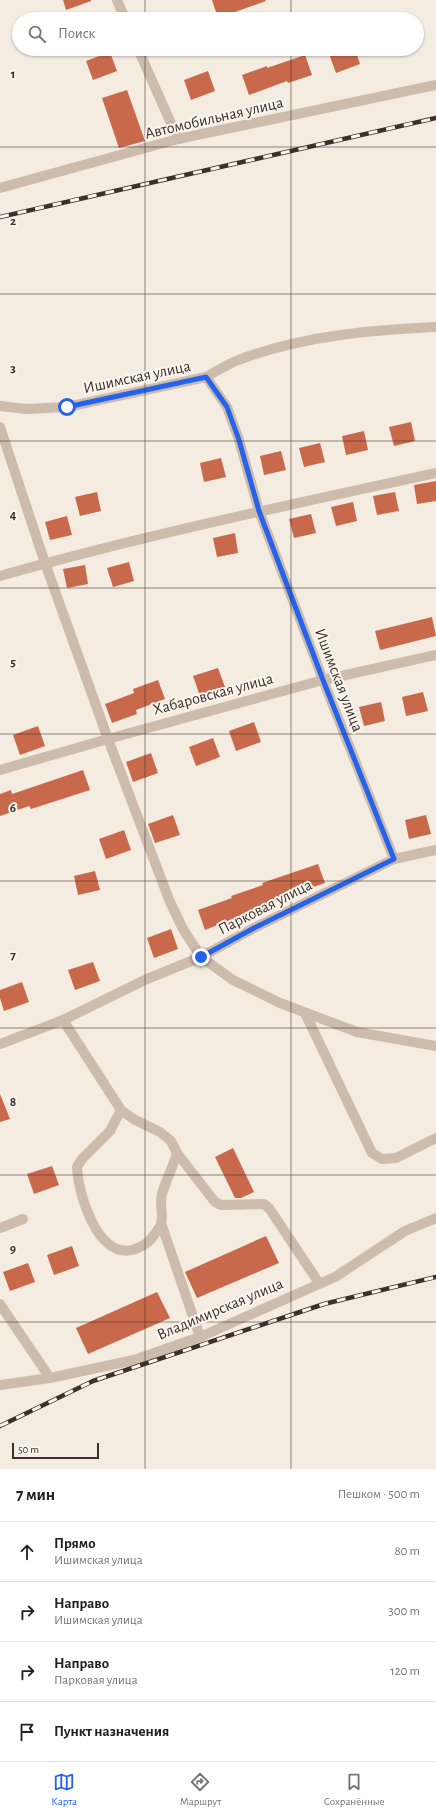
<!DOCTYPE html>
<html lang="ru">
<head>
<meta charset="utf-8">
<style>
  body { margin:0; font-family:"Alegreya Sans",sans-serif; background:#f2f2f2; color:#202124 }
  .scale { position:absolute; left:12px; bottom:10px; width:87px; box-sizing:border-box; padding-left:4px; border:2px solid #3b302b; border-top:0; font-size:11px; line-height:14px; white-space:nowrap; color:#3b302b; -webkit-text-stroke:3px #fbf5ee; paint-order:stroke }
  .stop { position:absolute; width:12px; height:12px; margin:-9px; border:3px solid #2563eb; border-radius:50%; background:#fff }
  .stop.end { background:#2563eb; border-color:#fff; box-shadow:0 1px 4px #0008 }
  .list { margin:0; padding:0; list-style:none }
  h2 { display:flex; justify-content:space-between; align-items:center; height:52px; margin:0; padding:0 16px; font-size:17px }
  h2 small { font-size:13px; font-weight:400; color:#757577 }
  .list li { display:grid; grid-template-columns:26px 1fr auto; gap:12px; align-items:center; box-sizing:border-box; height:60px; padding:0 16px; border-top:1px solid #e0e0e0 }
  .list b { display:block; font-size:15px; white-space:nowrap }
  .list p { margin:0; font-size:13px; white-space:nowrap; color:#757577 }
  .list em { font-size:13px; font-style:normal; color:#757577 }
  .icon { flex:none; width:22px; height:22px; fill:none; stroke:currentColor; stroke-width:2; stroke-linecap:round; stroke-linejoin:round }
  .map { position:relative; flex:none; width:436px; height:1469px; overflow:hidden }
  .search { position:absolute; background:#fff; box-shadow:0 1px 3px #0004; left:12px; right:12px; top:12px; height:44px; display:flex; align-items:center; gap:10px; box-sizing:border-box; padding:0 14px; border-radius:22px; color:#757577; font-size:15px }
  .sheet { height:292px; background:#fff }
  nav { display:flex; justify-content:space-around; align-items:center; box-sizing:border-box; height:56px; border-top:1px solid #e0e0e0; background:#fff; font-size:11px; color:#757577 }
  nav a { display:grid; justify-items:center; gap:2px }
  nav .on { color:#2563eb }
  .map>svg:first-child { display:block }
  .building { fill:#c8694b }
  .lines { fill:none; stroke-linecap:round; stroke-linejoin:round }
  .minor { stroke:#cdbbac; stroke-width:10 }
  .rail-casing { stroke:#3b302b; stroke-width:4.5 }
  .rail { stroke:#fbf5ee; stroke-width:3; stroke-dasharray:9; stroke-linecap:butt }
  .route { stroke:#2563eb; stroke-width:5 }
  .grid { fill:none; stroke:#3b302b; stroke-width:1; stroke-opacity:0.55 }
  .labels { text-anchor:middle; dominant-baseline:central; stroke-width:4; stroke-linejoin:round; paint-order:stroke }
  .street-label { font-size:16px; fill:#3b302b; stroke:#fbf5ee }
  .grid-label { font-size:13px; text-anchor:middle; font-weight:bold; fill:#3b302b; stroke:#fbf5ee; stroke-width:4; stroke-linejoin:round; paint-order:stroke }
</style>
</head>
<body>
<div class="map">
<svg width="436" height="1469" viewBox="0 0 436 1469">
  <rect width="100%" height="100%" fill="#f4ebe1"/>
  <g class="building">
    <path d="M63 0H91V1L66 10Z"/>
    <path d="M212 0H265L266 1 218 18Z"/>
    <path d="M341 49H355L360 64 336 73 329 54Z"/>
    <path d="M110 52 117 71 93 80 86 61Z"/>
    <path d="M305 55 312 75 288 83 287 81 249 95 242 75 267 66V68Z"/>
    <path d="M208 71 215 91 191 100 184 80Z"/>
    <path d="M127 90 145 141 119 148 102 98Z"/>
    <path d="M411 422 415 441 394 446 389 427Z"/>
    <path d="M364 431 368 450 346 455 342 436Z"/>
    <path d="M320 443 325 462 304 467 299 448Z"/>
    <path d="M281 451 286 470 264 475 260 456Z"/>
    <path d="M221 458 226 477 204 482 200 463Z"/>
    <path d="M436 481V501L417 504 414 485Z"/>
    <path d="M97 492 101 511 80 516 75 497Z"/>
    <path d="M395 492 399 511 377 515 373 496Z"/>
    <path d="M353 502 357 521 336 526 331 507Z"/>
    <path d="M311 514 316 533 294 538 289 519Z"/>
    <path d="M67 516 72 535 50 540 45 522Z"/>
    <path d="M235 533 238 553 217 557 213 538Z"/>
    <path d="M129 562 134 581 113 587 107 568Z"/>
    <path d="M85 565 88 584 67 588 63 569Z"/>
    <path d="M432 617 436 636 380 650 375 631Z"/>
    <path d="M218 668 225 687 200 696 193 676Z"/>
    <path d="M158 680 165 699 136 710 137 714 112 723 105 704 134 693 133 689Z"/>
    <path d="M423 692 428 711 406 716 402 697Z"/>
    <path d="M381 702 385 721 364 726 359 707Z"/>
    <path d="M254 722 261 742 236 751 229 731Z"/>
    <path d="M38 726 45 746 20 755 13 735Z"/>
    <path d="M213 738 220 757 196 766 189 747Z"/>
    <path d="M151 753 158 773 133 782 126 762Z"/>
    <path d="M83 770 90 790 31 809 29 806 0 816V794L11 790 12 794Z"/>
    <path d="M173 815 180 835 155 843 148 824Z"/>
    <path d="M426 815 431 834 409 839 405 820Z"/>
    <path d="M124 830 131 850 106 859 99 839Z"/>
    <path d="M318 864 325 883 262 905 263 907 205 930 198 910 232 898 231 896 263 885 262 883Z"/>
    <path d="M95 871 100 890 78 895 74 876Z"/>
    <path d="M171 929 178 949 154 958 147 938Z"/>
    <path d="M93 962 100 981 75 990 68 970Z"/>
    <path d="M22 982 29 1002 4 1011 0 998V990Z"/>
    <path d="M0 1094 10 1119 0 1122Z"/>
    <path d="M233 1148 254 1192 241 1198H235L215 1157Z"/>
    <path d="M52 1166 59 1185 34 1194 27 1174Z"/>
    <path d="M266 1236 279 1263 197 1298 185 1272Z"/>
    <path d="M72 1246 79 1266 54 1275 47 1255Z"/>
    <path d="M28 1263 35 1282 10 1291 3 1272Z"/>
    <path d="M157 1292 170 1318 88 1354 76 1328Z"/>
  </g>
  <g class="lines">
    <g class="minor">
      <path d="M117 0 125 19"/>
      <path d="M138 49 178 139"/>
      <path d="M0 188 178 139 436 85"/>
      <path d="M206 377C217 371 229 363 241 359 303 336 370 330 436 327"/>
      <path d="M0 406 26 409 67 407 206 377 227 407 239 440 259 511 323 680 394 859"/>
      <path d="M0 427 45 563 108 739 170 902 183 929 201 957 233 980 280 1003 357 1032 436 1046"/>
      <path d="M0 576C144 535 290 505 436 473"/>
      <path d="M0 770 108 739 323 680 436 655"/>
      <path d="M305 1013 372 1153 382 1159 396 1158 436 1138"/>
      <path d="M63 1020 121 1110 135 1120 160 1132 171 1141 177 1153C173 1167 166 1180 162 1194 159 1203 164 1216 161 1224 159 1229 154 1235 151 1239 146 1245 139 1248 132 1250 97 1258 78 1193 77 1167L82 1159 110 1131 121 1110"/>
      <path d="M0 1044 63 1020 147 979 201 957 254 928 394 859 436 850"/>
      <path d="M177 1153 215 1202 221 1205 264 1204 269 1208 319 1283"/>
      <path d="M161 1223 200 1337"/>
      <path d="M0 1228 23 1219"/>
      <path d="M0 1304 50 1378"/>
      <path d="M0 1385 50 1378 134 1360 200 1337 335 1277 405 1231 436 1218"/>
    </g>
    <g class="rail-casing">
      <g id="rail">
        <path d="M0 217 436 118"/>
        <path d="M0 1426 93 1381 324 1304 436 1277"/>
      </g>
    </g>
    <use href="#rail" class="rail"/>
  </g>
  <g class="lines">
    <path class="route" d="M67 407 206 377 227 407 239 440 259 511 323 680 394 859 254 928 201 957"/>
  </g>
  <path class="grid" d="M145 0V19M291 0V19M145 49V1469M291 49V1469M0 147H436M0 294H436M0 441H436M0 588H436M0 734H436M0 881H436M0 1028H436M0 1175H436M0 1322H436"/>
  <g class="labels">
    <g class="street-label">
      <text transform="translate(214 118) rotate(-13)">Автомобильная улица</text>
      <text transform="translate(137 377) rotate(-12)">Ишимская улица</text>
      <text transform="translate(339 680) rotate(69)">Ишимская улица</text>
      <text transform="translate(213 694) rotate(-15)">Хабаровская улица</text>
      <text transform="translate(265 907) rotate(-27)">Парковая улица</text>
      <text transform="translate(220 1309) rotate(-23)">Владимирская улица</text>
    </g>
  </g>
  <g class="grid-label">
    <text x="13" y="78">1</text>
    <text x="13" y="225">2</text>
    <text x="13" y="372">3</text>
    <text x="13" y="519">4</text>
    <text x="13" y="666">5</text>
    <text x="13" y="812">6</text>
    <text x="13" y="959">7</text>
    <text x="13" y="1106">8</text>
    <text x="13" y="1253">9</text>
  </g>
</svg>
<div class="scale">50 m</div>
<div class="stop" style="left:67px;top:407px"></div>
<div class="stop end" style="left:201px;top:957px"></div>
<div class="search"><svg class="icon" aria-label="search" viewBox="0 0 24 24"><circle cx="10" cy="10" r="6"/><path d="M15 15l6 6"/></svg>Поиск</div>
</div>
<section class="sheet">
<h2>7 мин<small>Пешком · 500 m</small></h2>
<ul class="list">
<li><svg class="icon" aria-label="ahead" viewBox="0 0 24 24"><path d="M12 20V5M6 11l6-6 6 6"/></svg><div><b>Прямо</b><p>Ишимская улица</p></div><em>80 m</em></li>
<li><svg class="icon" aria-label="right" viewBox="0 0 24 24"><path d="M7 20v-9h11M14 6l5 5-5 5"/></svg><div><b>Направо</b><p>Ишимская улица</p></div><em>300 m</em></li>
<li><svg class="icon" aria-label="right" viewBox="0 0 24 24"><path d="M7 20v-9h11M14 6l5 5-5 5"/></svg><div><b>Направо</b><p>Парковая улица</p></div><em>120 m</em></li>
<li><svg class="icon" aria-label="arrive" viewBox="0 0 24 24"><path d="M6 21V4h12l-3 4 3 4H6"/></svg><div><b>Пункт назначения</b></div></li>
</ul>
</section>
<nav>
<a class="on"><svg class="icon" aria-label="map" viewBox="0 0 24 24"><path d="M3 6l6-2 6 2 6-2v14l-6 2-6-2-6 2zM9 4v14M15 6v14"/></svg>Карта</a>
<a><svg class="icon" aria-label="directions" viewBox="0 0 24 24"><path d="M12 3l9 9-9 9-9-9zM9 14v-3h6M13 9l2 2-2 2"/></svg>Маршрут</a>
<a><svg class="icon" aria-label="saved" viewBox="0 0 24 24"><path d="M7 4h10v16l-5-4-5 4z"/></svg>Сохранённые</a>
</nav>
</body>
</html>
